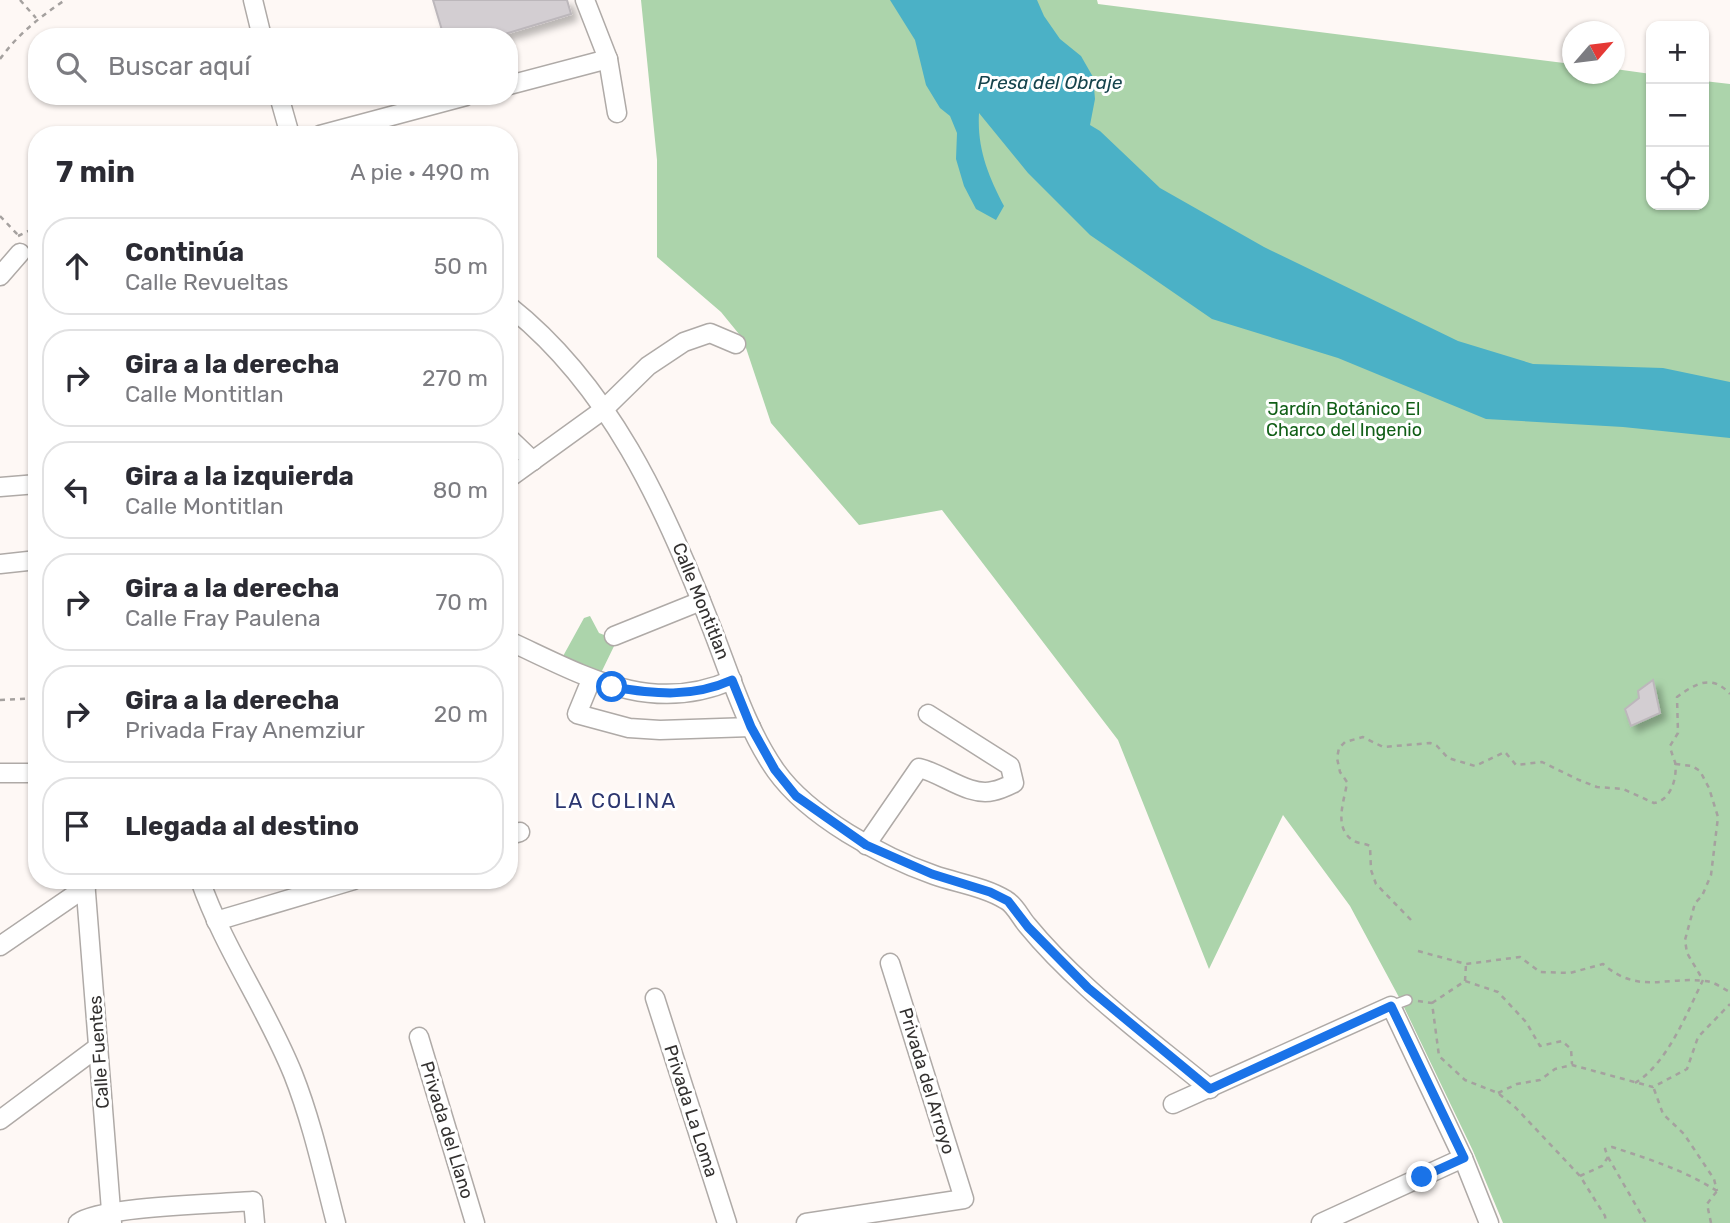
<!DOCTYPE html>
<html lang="es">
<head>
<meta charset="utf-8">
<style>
  body { margin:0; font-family:Rubik,sans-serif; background:#f2f2f3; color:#2b2b33 }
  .controls { position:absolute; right:21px; top:21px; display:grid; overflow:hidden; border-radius:14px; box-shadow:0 2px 5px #0004 }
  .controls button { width:63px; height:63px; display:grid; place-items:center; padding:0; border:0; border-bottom:2px solid #e1e1e2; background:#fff; color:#2b2b33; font:35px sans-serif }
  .compass { position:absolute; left:1562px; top:21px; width:63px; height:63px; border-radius:50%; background:#fff; box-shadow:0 2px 5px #0004; rotate:62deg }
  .stop { position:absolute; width:21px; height:21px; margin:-16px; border:5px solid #1a73e8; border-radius:50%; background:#fff }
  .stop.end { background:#1a73e8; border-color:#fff; box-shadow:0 2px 7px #0008 }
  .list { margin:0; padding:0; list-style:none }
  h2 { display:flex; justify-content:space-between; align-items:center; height:91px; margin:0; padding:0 28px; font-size:30px }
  h2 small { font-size:23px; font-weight:400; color:#7c7c81 }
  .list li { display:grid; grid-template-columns:46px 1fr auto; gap:21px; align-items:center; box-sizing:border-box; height:98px; margin:0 14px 14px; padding:0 14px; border:2px solid #e1e1e2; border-radius:28px }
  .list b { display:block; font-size:26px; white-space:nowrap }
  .list p { margin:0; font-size:23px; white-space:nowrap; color:#7c7c81 }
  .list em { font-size:23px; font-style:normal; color:#7c7c81 }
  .icon { flex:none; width:38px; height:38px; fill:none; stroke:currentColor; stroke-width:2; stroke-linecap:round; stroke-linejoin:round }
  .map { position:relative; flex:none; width:1730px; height:1223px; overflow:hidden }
  .search { position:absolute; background:#fff; box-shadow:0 2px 5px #0004; left:28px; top:28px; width:490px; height:77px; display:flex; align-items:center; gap:18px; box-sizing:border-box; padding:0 24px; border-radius:28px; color:#7c7c81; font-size:26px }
  .panel { position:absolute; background:#fff; box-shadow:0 2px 5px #0004; left:28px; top:126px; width:490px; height:763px; border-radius:28px }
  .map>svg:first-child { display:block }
  .green { fill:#acd4ab }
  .water { fill:#4bb1c6 }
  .building { fill:#d3ced2; stroke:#bcb7bb; stroke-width:2; filter:url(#shadow) }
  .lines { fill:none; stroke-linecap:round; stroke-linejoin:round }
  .lane-casing { stroke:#afaaa7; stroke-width:12 }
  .street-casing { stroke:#afaaa7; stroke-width:21 }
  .path { stroke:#a5a19f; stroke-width:2.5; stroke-dasharray:5 5; stroke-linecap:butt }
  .lane { stroke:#fff; stroke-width:9 }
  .street { stroke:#fff; stroke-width:18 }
  .route { stroke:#1a73e8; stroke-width:9 }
  .labels { text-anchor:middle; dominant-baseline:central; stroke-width:6; stroke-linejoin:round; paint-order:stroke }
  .park-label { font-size:18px; fill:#115f17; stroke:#fff }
  .street-label { font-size:18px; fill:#333130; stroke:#fff }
  .water-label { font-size:19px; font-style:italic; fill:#16444d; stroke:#fff }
  .quarter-label { font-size:21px; letter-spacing:2px; fill:#2b3670; stroke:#fff }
</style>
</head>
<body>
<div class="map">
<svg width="1730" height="1223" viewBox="0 0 1730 1223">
  <defs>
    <filter id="shadow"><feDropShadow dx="6" dy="6" stdDeviation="3.5" flood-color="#0004"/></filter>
  </defs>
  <rect width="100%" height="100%" fill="#fef8f5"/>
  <g class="green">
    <path d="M641 0H1097L1098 4 1572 64V74H1614L1615 69 1651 74V205H1704V81L1730 84V1223H1503L1473 1151 1401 1001 1350 906 1283 815 1209 969 1118 740 942 510 859 525 771 423 743 339 721 312 657 257V160Z"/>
    <path d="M590 616 599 633 617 640 599 677 562 658 584 618Z"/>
  </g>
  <path class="water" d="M890 0H1037L1044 16 1060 39 1081 56 1093 77 1095 99 1090 125 1100 131 1160 188 1264 247 1458 341 1533 364 1663 368 1730 382V438L1623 427 1486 419 1338 358 1212 319 1090 235 1028 173 979 113C977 148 988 175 1004 206L996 220 976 209 964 186 956 159 957 133 950 116 940 108 926 85 915 40Z"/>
  <g class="building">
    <path d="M433 0H567L571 14 495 37H444Z"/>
    <path d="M1653 680 1660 713 1631 726 1625 709 1639 698 1638 691Z"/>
  </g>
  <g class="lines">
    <g class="lane-casing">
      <path id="lane" d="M1391 1006 1407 1000"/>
    </g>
    <g class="street-casing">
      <g id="street">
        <path d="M253 0 262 37"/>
        <path d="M585 0 608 59 617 113"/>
        <path d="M509 85 608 59"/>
        <path d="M279 96 290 135"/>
        <path d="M320 135 466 96"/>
        <path d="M0 276 20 253"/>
        <path d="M509 306C609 385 664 505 709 621 729 671 745 727 776 771 808 816 882 857 934 875 957 883 985 887 1006 900 1015 905 1020 917 1027 925 1045 947 1067 969 1088 988 1127 1024 1170 1056 1210 1089"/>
        <path d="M509 438 533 461"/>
        <path d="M509 478 603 410 648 366 684 342 710 333 736 344"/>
        <path d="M0 487 37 484"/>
        <path d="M0 564 37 560"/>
        <path d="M614 636 701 601"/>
        <path d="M509 641C583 675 650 716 732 680"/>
        <path d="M591 680 577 714 629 728 660 730 751 727"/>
        <path d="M0 773H37"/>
        <path d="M509 835 520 832"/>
        <path d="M866 845 919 768C942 773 969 797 993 791 1000 790 1008 786 1014 783L1010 766 928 714"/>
        <path d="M85 880 112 1223"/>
        <path d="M200 880C224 949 266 1007 293 1074 312 1122 323 1173 336 1223"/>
        <path d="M216 921 354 880"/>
        <path d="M0 946 86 887"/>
        <path d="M655 998 727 1223"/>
        <path d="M419 1037 475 1223"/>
        <path d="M1173 1104 1391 1006 1463 1158 1489 1223"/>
        <path d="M0 1120 98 1047"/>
        <path d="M78 1223C100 1206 219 1204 253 1201L255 1223"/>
        <path d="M806 1223 964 1199 890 963"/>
        <path d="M1321 1223 1463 1158"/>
      </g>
    </g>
    <g class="path">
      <path d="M20 0 36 18"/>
      <path d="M0 59C18 34 40 17 65 0"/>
      <path d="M0 216 18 235"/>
      <path d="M18 236 37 227"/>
      <path d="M0 700 37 698"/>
      <path d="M1411 920 1376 884 1371 870 1370 846C1365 843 1359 844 1354 841 1332 828 1345 800 1347 782L1340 772 1337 758 1339 748 1345 742 1363 737 1383 747 1430 743 1437 746 1448 758 1475 766 1505 752 1516 765 1542 762 1579 780 1597 787 1623 789 1654 803C1670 801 1678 778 1675 762 1673 756 1671 752 1670 746L1678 733 1677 697C1696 683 1712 674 1730 694"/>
      <path d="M1418 951 1466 964 1520 957 1540 972 1570 973 1603 964C1639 995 1664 976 1705 981 1713 981 1722 988 1730 992"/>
      <path d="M1465 981 1466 964"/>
      <path d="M1418 1001 1432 1003 1439 1056 1465 1080 1498 1093 1516 1108 1580 1176 1605 1216 1606 1223"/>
      <path d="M1432 1003 1465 981 1498 992 1526 1022 1540 1046 1562 1041 1571 1049 1572 1064"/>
      <path d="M1635 1083C1667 1064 1687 1013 1703 980L1687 953 1685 940 1695 903 1702 896 1711 875 1718 817 1709 788 1700 771 1692 766 1675 764"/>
      <path d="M1654 1089 1663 1114 1684 1134 1714 1179 1717 1191"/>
      <path d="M1498 1093 1517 1084 1540 1080 1555 1069 1572 1065 1653 1087 1687 1069 1698 1037 1730 1004"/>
      <path d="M1608 1157 1646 1223"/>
      <path d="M1580 1176 1602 1166 1608 1157 1605 1149 1612 1147C1649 1159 1684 1170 1717 1191"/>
      <path d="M1711 1223 1707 1204 1717 1191"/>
    </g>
    <use href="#lane" class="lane"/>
    <use href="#street" class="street"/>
  </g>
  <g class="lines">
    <path class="route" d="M612 687C655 694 692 698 732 680L751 727 775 770 796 796 866 845 932 874 990 892 1008 901 1028 927 1088 988 1210 1089 1391 1006 1464 1158 1422 1177"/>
  </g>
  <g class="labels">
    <g class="park-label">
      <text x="1344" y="409">Jardín Botánico El<tspan x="1344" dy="21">Charco del Ingenio</tspan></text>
    </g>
    <g class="street-label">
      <text transform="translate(701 601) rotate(68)">Calle Montitlan</text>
      <text transform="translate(99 1052) rotate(-94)">Calle Fuentes</text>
      <text transform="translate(927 1081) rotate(73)">Privada del Arroyo</text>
      <text transform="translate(691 1111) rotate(72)">Privada La Loma</text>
      <text transform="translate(447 1130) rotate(73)">Privada del Llano</text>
    </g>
    <g class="water-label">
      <text x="1050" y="82">Presa del Obraje</text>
    </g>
    <g class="quarter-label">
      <text x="616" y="800">LA COLINA</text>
    </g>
  </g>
</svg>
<div class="controls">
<button>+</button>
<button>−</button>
<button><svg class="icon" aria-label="locate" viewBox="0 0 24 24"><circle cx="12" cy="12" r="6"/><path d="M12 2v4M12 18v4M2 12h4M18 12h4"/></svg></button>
</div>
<svg class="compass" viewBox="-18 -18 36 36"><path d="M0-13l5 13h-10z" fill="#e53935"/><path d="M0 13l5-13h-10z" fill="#7c7c81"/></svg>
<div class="stop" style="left:612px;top:687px"></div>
<div class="stop end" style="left:1422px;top:1177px"></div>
<div class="search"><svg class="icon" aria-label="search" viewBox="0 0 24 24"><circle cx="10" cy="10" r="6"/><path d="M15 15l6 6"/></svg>Buscar aquí</div>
<section class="panel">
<h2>7 min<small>A pie · 490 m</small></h2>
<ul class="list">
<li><svg class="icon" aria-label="ahead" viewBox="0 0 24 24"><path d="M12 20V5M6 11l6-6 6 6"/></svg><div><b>Continúa</b><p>Calle Revueltas</p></div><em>50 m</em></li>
<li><svg class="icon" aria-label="right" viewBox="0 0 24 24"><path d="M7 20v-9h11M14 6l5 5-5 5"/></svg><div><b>Gira a la derecha</b><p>Calle Montitlan</p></div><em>270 m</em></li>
<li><svg class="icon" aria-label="left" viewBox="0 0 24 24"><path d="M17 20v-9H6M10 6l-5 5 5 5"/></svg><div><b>Gira a la izquierda</b><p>Calle Montitlan</p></div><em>80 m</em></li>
<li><svg class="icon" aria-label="right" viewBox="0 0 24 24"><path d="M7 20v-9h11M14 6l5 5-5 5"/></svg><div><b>Gira a la derecha</b><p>Calle Fray Paulena</p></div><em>70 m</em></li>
<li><svg class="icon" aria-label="right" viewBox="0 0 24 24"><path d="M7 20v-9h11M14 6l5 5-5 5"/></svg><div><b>Gira a la derecha</b><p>Privada Fray Anemziur</p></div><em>20 m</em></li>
<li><svg class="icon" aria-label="arrive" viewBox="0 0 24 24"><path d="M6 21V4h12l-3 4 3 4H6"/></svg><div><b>Llegada al destino</b></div></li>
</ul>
</section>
</div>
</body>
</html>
